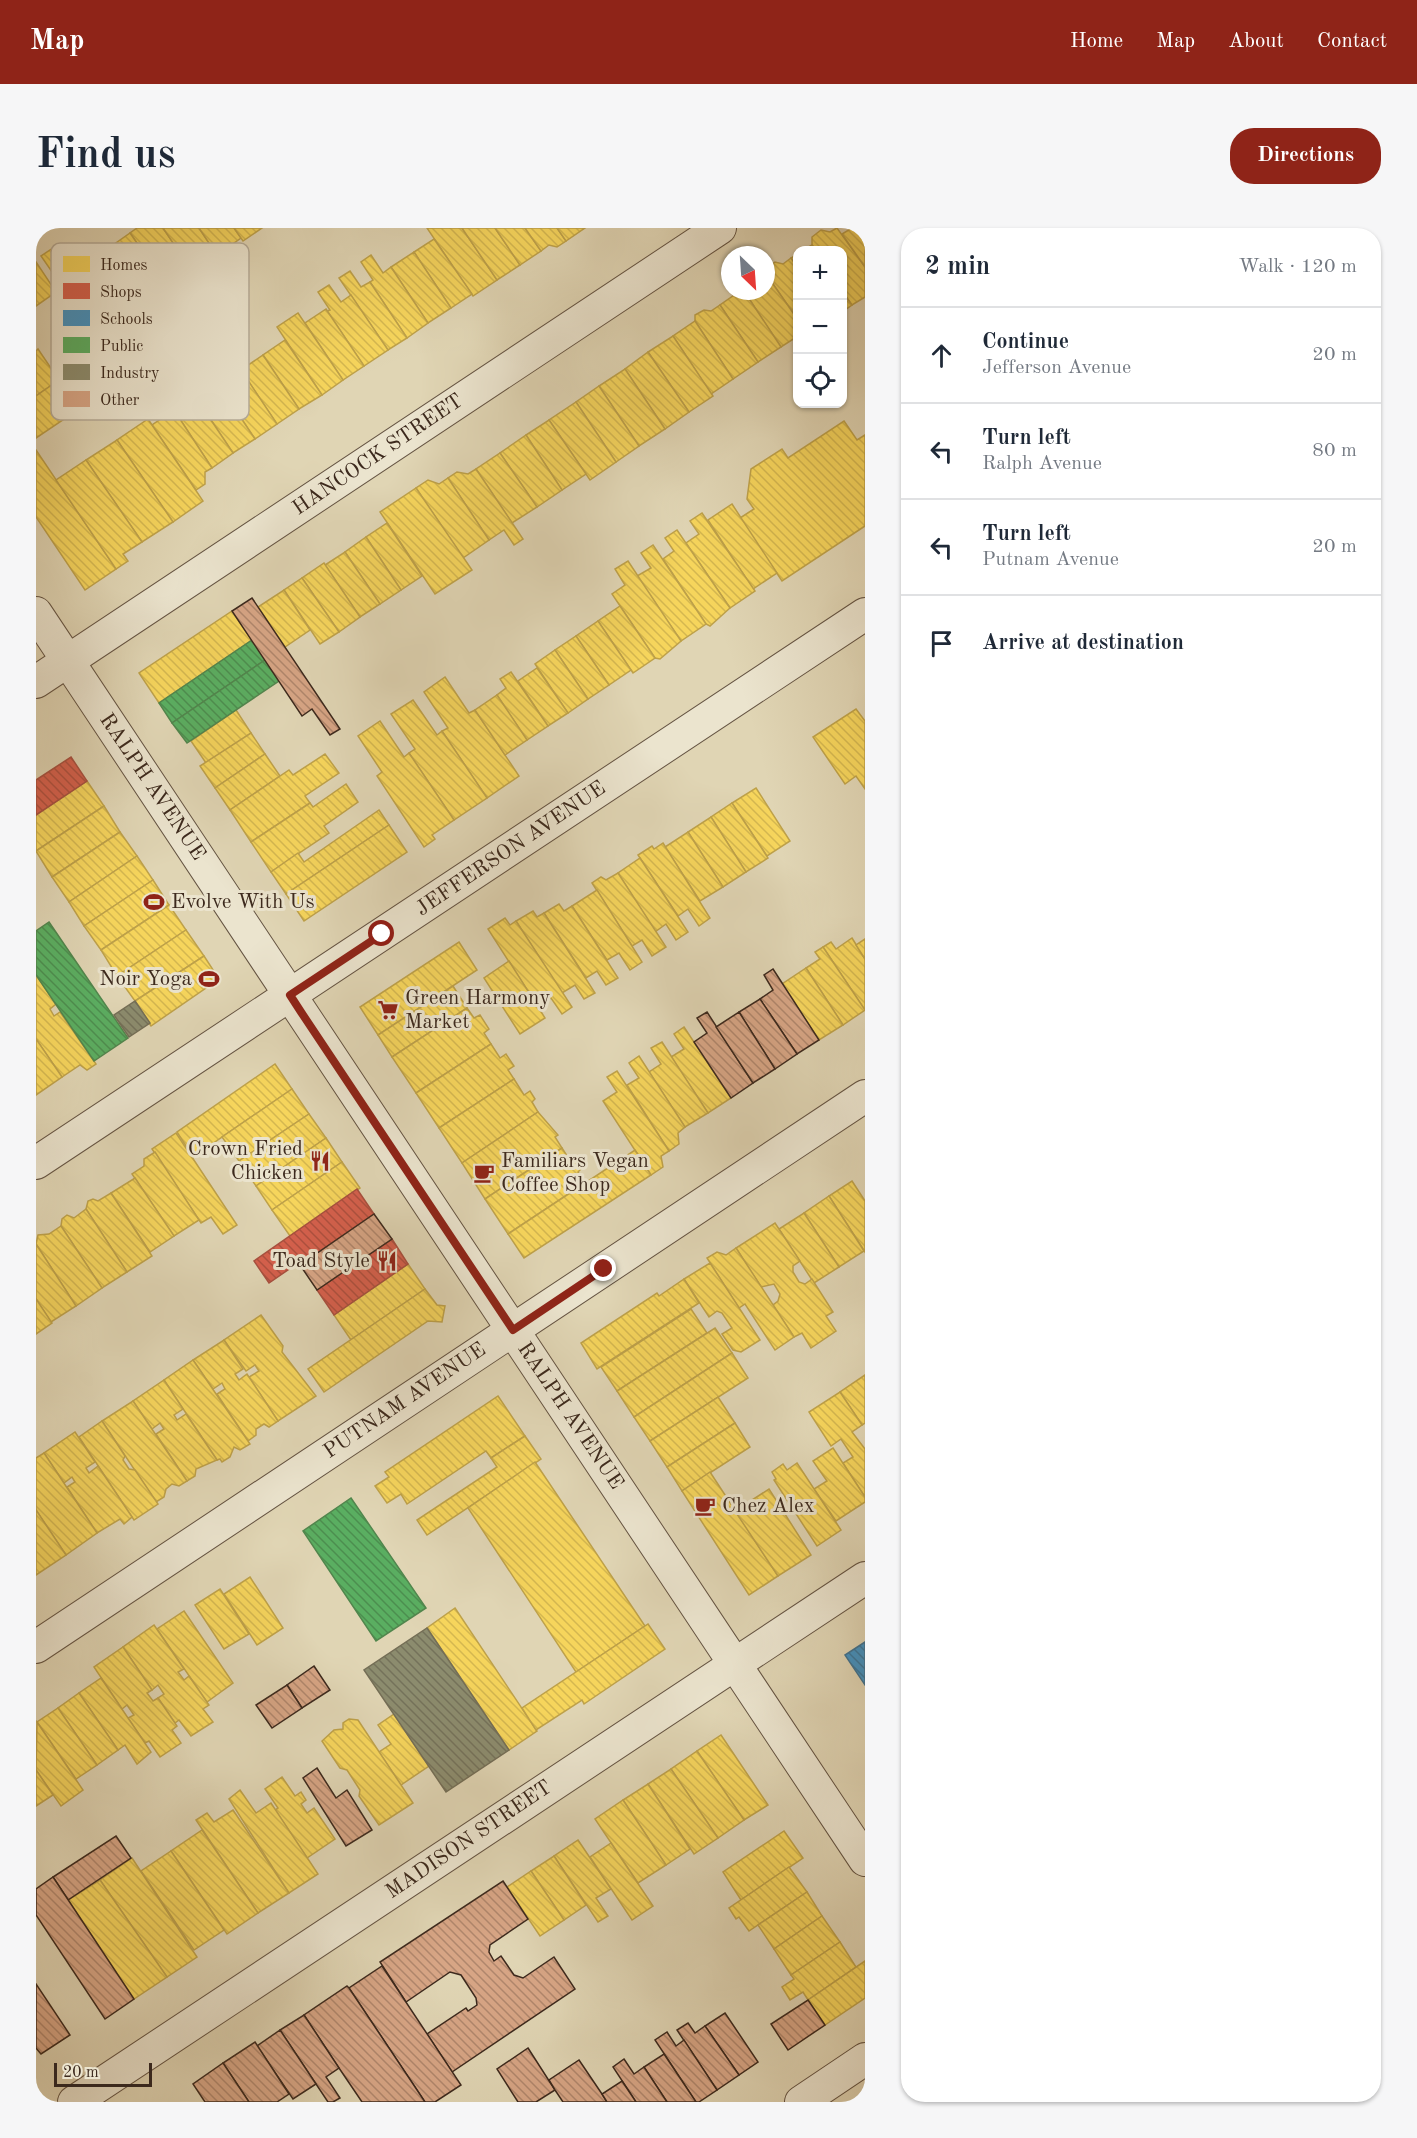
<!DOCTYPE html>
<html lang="en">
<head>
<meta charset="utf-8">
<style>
  body { margin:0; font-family:"Old Standard TT",serif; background:#f6f6f7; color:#1f2937 }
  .controls { position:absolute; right:18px; top:18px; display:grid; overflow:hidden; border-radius:12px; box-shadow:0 2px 4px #0004 }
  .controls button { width:54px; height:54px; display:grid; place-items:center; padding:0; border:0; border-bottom:2px solid #e0e1e3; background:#fff; color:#1f2937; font:30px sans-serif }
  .compass { position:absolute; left:685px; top:18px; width:54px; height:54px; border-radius:50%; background:#fff; box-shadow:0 2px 4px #0004; rotate:155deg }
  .scale { position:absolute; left:18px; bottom:15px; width:98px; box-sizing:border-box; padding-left:6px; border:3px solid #3c291d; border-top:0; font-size:16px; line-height:21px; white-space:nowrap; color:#3c291d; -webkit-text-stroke:4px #ebe4ce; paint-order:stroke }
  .stop { position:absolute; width:18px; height:18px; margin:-14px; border:4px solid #8f2418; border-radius:50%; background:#fff }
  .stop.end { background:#8f2418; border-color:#fff; box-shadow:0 2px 6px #0008 }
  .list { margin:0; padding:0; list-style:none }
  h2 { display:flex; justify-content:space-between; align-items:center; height:78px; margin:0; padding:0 24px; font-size:26px }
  h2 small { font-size:20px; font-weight:400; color:#747a83 }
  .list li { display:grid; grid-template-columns:39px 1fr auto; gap:18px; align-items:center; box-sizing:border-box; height:96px; padding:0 24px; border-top:2px solid #e0e1e3 }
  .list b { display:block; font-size:22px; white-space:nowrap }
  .list p { margin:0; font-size:20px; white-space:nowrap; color:#747a83 }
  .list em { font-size:20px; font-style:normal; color:#747a83 }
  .icon { flex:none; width:33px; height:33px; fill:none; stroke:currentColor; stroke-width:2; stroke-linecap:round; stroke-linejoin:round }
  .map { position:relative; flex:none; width:829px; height:1874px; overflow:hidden; border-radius:24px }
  header { display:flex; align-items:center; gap:36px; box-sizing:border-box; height:84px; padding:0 30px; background:#8f2418; color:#fff }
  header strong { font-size:28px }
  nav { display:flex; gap:33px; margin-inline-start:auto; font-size:21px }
  .intro { display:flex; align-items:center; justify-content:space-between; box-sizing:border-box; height:144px; padding:0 36px }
  h1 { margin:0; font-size:42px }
  .button { padding:15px 27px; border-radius:24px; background:#8f2418; color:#fff; font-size:21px; font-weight:700 }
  main { display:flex; gap:36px; padding:0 36px }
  aside { flex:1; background:#fff; border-radius:24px; box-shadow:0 2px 4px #0004 }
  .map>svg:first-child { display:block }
  .homes { fill:url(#homes-back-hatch); stroke:#bea149; stroke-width:1.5 }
  .shops { fill:url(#shops-back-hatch); stroke:#a8503f; stroke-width:1.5 }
  .schools { fill:url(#schools-back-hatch); stroke:#417391; stroke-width:1.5 }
  .public { fill:url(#public-back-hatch); stroke:#51864d; stroke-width:1.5 }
  .industry { fill:url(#industry-back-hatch); stroke:#746e56; stroke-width:1.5 }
  .building { fill:url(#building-back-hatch); stroke:#3c291d; stroke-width:1.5 }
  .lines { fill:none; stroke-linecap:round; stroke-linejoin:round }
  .minor-casing { stroke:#655443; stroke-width:34 }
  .minor { stroke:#ebe4ce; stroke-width:32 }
  .route { stroke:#8f2418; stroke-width:8 }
  .labels { text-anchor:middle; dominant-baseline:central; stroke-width:6; stroke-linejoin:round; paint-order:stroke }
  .street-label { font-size:21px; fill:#3c291d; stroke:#ebe4ce }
  .poi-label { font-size:21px; fill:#3c291d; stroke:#ebe4ce; text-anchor:start }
  .key { fill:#ebe4ce; stroke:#b6ac99; stroke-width:1.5 }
  .key-label { font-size:16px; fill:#3c291d }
</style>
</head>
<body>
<header>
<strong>Map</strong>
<nav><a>Home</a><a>Map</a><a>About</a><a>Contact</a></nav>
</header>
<div class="intro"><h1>Find us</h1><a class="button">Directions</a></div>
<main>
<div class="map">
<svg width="829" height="1874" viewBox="0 0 829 1874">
  <defs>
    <pattern id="homes-back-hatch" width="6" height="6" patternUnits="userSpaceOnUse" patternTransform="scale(1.5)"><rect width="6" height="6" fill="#f6d55c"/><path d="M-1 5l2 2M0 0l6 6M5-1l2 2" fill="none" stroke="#d4b750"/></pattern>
    <pattern id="shops-back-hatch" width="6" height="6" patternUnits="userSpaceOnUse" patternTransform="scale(1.5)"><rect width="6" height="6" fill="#d6604d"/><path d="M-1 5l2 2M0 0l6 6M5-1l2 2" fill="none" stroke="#af4f3f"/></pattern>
    <pattern id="schools-back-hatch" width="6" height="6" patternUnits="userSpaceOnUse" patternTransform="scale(1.5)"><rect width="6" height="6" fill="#4393c3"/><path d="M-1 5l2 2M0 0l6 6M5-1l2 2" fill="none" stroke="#39789e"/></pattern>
    <pattern id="public-back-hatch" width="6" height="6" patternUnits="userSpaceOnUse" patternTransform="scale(1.5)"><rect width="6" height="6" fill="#5aae61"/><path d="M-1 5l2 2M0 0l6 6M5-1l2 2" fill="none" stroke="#4c8e4f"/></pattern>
    <pattern id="industry-back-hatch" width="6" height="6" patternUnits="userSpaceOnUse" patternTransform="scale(1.5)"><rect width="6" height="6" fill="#8c8c6e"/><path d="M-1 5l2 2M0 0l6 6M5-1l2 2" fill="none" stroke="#74725a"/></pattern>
    <pattern id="building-back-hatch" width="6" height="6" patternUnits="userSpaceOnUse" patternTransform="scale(1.5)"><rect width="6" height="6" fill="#d7a585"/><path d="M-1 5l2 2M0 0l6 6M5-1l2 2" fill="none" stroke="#b0866c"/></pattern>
  </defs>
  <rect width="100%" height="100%" fill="#e0d5b4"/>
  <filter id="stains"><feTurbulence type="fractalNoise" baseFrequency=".00333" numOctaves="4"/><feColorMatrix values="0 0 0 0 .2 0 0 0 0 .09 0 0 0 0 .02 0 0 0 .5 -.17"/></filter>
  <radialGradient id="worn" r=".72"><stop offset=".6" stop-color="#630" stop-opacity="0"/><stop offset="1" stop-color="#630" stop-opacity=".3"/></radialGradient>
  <g class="homes">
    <path d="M101 0H127L156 43 132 60 94 5Z"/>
    <path d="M127 0H163L181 27 156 43Z"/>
    <path d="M163 0H198L205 10 181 27Z"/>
    <path d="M198 0H226L207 13Z"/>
    <path d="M391 0H426L461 52 437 68Z"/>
    <path d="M426 0H459L484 37 461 52Z"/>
    <path d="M459 0H489L505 23 484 37Z"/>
    <path d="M489 0H521L530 13 521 19 513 17 505 23Z"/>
    <path d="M521 0H549L530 13Z"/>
    <path d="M801 0 829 39V69L816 77 806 63V22H780L776 17V9L785 2 794 4Z"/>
    <path d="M816 0H829V39L806 6Z"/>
    <path d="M94 5 132 60 107 77 70 22Z"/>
    <path d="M398 11 436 66 415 80 378 24Z"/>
    <path d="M776 17 780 22H767Z"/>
    <path d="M17 20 24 29 35 22 74 81 52 96 5 28Z"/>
    <path d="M378 24 415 80 392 95 355 39Z"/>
    <path d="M762 26V40L755 30Z"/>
    <path d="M335 27 347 45 355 39 392 95 371 110 334 54 337 52 325 34Z"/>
    <path d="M755 30 762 40V92L730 46 731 40 739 34 747 36Z"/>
    <path d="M0 34 20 64 0 78Z"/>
    <path d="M314 43 325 59 334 54 371 110 352 122 303 50Z"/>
    <path d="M730 46 762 92V108L745 119 708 63H730Z"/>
    <path d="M293 57 305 74 315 67 352 122 328 138 291 83 294 82 282 64Z"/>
    <path d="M704 63H708L745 119 722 134 684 77Z"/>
    <path d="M806 63 816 77 806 84Z"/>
    <path d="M684 77 722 134 697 151 659 93V87L668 82 675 83Z"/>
    <path d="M290 81 328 138 307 152 269 95Z"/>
    <path d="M262 85 307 152 286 167 241 99Z"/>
    <path d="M659 93 697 151 675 166 637 108Z"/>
    <path d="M637 108 677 168 653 184 612 124Z"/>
    <path d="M249 112 286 167 263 181 227 127Z"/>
    <path d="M2 121 23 152 0 168V123Z"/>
    <path d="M612 124 653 184 629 201 589 141Z"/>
    <path d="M227 127 263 181 241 196 205 142Z"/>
    <path d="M203 139 241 196 219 211 181 154Z"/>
    <path d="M589 141 629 201 603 218 563 158Z"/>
    <path d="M166 150 172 160 181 154 219 211 197 225 153 159Z"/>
    <path d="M23 152 43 181 0 210V168Z"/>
    <path d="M563 158 603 218 580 234 540 174Z"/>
    <path d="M143 166 149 175 159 168 197 225 176 240 132 173Z"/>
    <path d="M540 174 580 234 554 252 513 192Z"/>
    <path d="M138 182 176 240 169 244V256L160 262 116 197Z"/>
    <path d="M112 191 167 273 137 294 81 212Z"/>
    <path d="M513 192 550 246 526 262 490 207Z"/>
    <path d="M808 193 821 212 829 207V298L746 353 704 290 718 281 711 271 715 241 746 221 752 230Z"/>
    <path d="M490 207 526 262 501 279 464 225Z"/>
    <path d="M81 212 137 294 106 314 50 232Z"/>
    <path d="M0 222 80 341 49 362 0 289Z"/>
    <path d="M464 225 501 279 476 295 440 241Z"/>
    <path d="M50 232 106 314 87 326 92 333 80 341 20 252Z"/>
    <path d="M440 241 487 311 478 317 468 302 453 312 412 250 421 244 432 246Z"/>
    <path d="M412 250 453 312 427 330 380 260 392 252 403 256Z"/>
    <path d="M380 260 436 342 399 366 344 284Z"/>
    <path d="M696 276 741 345 717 361 672 292Z"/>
    <path d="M666 285 719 363 694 380 650 315 663 306 654 293Z"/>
    <path d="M351 295 386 348 365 362 330 309Z"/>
    <path d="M641 302 694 380 674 398 670 396 627 331 638 323 629 310Z"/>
    <path d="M330 309 365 362 344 376 309 324Z"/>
    <path d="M617 317 670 396 645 413 601 348 615 340 605 325Z"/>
    <path d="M309 324 344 376 324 389 289 337Z"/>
    <path d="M592 333 645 413 624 431 619 430 576 366 589 357 579 341Z"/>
    <path d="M288 335 324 389 303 404 266 350Z"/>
    <path d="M266 350 303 404 284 416 248 362Z"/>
    <path d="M248 362 274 402 249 419 222 379Z"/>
    <path d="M584 378 619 430 597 445 562 393Z"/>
    <path d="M196 383 216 412 123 475 103 445Z"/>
    <path d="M562 393 595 442 573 457 540 408Z"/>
    <path d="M540 408 573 457 552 471 519 422Z"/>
    <path d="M519 422 552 471 532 485 499 436Z"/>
    <path d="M501 440 532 485 512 498 482 453Z"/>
    <path d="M475 444 512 498 491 512 461 467 470 460 464 451Z"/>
    <path d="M409 449 433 485 439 482 483 548 451 570 406 503 412 500 388 464Z"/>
    <path d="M461 467 491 512 469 527 439 482Z"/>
    <path d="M377 472 401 507 406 503 451 570 418 592 373 525 379 521 355 486Z"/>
    <path d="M820 481 829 493V561L820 548 809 556 777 509Z"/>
    <path d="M200 482 215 505 170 535 155 513Z"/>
    <path d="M344 493 368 529 373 525 418 592 396 607 399 611 388 619 341 548 346 544 322 508Z"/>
    <path d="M215 505 229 526 179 560 164 538Z"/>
    <path d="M229 526 244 548 194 582 179 560Z"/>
    <path d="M289 526 303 545 269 568 274 575 215 614 194 582 253 542 257 547Z"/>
    <path d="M51 553 68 578 0 623V587Z"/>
    <path d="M310 556 322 574 288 598 293 605 235 644 215 614 274 575 277 579Z"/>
    <path d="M720 560 754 613 731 628 696 575Z"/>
    <path d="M696 575 732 630 710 644 675 589Z"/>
    <path d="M68 578 84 604 16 649 0 623Z"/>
    <path d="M343 582 353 597 250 666 235 644 262 625 268 634Z"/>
    <path d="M675 589 710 644 687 659 652 604Z"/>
    <path d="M353 597 371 624 268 693 250 666Z"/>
    <path d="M84 604 101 628 33 674 16 649Z"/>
    <path d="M652 604 687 659 664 673 629 619Z"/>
    <path d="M627 615 674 690 663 698 652 681 642 688 602 627 616 618 618 621Z"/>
    <path d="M101 628 117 652 48 698 33 674Z"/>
    <path d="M604 630 652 704 640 712 630 696 619 704 582 645Z"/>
    <path d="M582 645 630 719 616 728 606 712 596 718 556 655 565 649 570 652Z"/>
    <path d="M117 652 133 677 65 722 48 698Z"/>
    <path d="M561 662 606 734 594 742 583 725 571 732 536 678Z"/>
    <path d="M523 676 528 683 536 678 582 750 570 757 561 743 550 750 508 685Z"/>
    <path d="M133 677 150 702 81 748 65 722Z"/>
    <path d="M497 683 501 689 508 685 559 765 548 771 539 757 526 765 480 693Z"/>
    <path d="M469 690 474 697 480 693 536 779 526 786 515 770 502 779 452 701Z"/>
    <path d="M150 702 168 728 99 773 81 748Z"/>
    <path d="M816 710 829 731V782L787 719 795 714 800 721Z"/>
    <path d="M829 711V731L820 717Z"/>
    <path d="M423 714 441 742 342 807 324 779Z"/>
    <path d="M787 719 829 782 807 797 770 740 784 731 779 724Z"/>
    <path d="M168 728 183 751 115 798 99 773Z"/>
    <path d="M473 733 509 790 484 806 448 750Z"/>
    <path d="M770 740 807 797 783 812 746 756Z"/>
    <path d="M0 747 20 776 14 781 18 788 24 784 60 836 51 842 44 837 26 849 0 811Z"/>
    <path d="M417 758 431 780 356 829 342 807Z"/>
    <path d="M431 780 438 790 444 787 453 801 448 805 455 816 380 865 356 829Z"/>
    <path d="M648 799 695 870 672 885 635 829 648 821 638 806Z"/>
    <path d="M0 811 26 849 0 867Z"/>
    <path d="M626 814 672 885 649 899 613 844 625 836 615 820Z"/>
    <path d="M455 816 464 830 470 826 478 838 472 842 478 851 403 900 380 865Z"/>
    <path d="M603 828 649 899 642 905 643 916 633 923 591 857 603 850 593 835Z"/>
    <path d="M239 836 256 861 157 929 141 904Z"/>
    <path d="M581 843 633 923 625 928 627 939 615 947 567 873 581 864 571 849Z"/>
    <path d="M478 851 488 867 494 863 499 871 496 874 502 884 426 935 403 900Z"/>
    <path d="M256 861 273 886 203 933 186 909Z"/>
    <path d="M502 884 522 907 519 909 526 920 449 971 426 935Z"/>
    <path d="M273 886 290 910 220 958 203 933Z"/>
    <path d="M140 905 201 997 187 1006 175 989 165 995 116 921Z"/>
    <path d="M290 910 306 934 236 982 220 958Z"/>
    <path d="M526 920 533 931 537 928 545 941 542 944 549 955 472 1006 449 971Z"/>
    <path d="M599 922 615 947 488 1030 472 1006Z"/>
    <path d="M119 924 163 992 138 1008 96 946 108 938V931Z"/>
    <path d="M306 934 324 960 254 1008 236 982Z"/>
    <path d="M99 950 138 1008 114 1024 75 965Z"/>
    <path d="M816 953 829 973V1024L793 968Z"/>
    <path d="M75 965 116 1028 91 1044 50 981 52 973 57 971 62 973Z"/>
    <path d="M793 968 828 1023 803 1039 768 985Z"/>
    <path d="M50 981 91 1044 66 1060 25 998 26 991 31 987 38 990Z"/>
    <path d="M768 985 803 1039 778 1055 743 1001Z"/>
    <path d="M739 995 764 1033 757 1038V1044L763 1054 769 1056 776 1051 797 1084 790 1088 800 1103 775 1120 766 1105 758 1109 737 1077 742 1073 744 1066 738 1056 725 1059 700 1020Z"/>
    <path d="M25 998 66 1060 40 1078 0 1016 2 1007 13 1006Z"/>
    <path d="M0 1016 40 1078 15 1094 0 1071Z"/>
    <path d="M700 1020 758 1109 739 1122 709 1076 703 1080 671 1030 681 1024 690 1027Z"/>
    <path d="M674 1035 724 1112 705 1124 697 1122 686 1106 696 1100 686 1085 681 1083 673 1089 648 1051Z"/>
    <path d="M372 1036 389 1061 315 1112 298 1087Z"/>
    <path d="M648 1051 663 1075 561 1141 545 1115 621 1065 623 1068Z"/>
    <path d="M389 1061 401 1077 409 1078 406 1094 392 1093 288 1164 272 1141Z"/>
    <path d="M0 1071 16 1095 0 1106Z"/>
    <path d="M655 1081 671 1105 581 1163 565 1139Z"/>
    <path d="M225 1087 247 1118 246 1124 280 1168 242 1193 213 1149 223 1143 219 1137 210 1143 188 1112Z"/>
    <path d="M679 1100 696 1125 598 1189 581 1163Z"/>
    <path d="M188 1112 207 1141 199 1146 203 1152 211 1146 242 1193 233 1199 228 1196 220 1201V1207L212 1213 181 1166 189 1161 186 1155 177 1161 157 1132Z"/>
    <path d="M696 1125 712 1150 614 1213 598 1189Z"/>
    <path d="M157 1132 214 1216 204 1222 198 1219 194 1229 186 1234 184 1231 181 1232 128 1152Z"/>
    <path d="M829 1147V1195L826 1197 804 1164Z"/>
    <path d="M128 1152 147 1181 138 1187 141 1192 150 1186 181 1232 160 1241 159 1248 151 1253 120 1206 128 1201 124 1195 116 1201 97 1173Z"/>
    <path d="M804 1164 826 1197 816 1204 829 1221V1269L807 1235 817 1229 805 1211 795 1218 773 1184Z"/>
    <path d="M462 1168 489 1208 455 1230 450 1223 371 1276 365 1266 351 1275 339 1258 353 1249 349 1244Z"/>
    <path d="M682 1169 699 1195 631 1239 614 1213Z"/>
    <path d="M97 1173 151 1253 143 1258 136 1256 130 1261 128 1269 120 1274 66 1193Z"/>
    <path d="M66 1193 89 1228 87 1232 93 1241 99 1242 122 1276 98 1292 43 1209Z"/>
    <path d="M699 1195 714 1219 646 1263 631 1239Z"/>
    <path d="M39 1204 59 1234 50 1240 53 1245 62 1238 96 1289 88 1296 84 1291 61 1305 31 1259 39 1254 36 1249 28 1255 8 1225Z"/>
    <path d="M489 1208 505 1231 391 1307 381 1292 461 1239 455 1230Z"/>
    <path d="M797 1220 829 1269V1274L800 1293 778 1261 791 1253 777 1233Z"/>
    <path d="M8 1225 61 1305 30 1327 0 1282V1230Z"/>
    <path d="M499 1234 609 1398 540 1444 432 1280Z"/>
    <path d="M761 1235 805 1302 781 1318 738 1252 740 1251 736 1244 747 1236 751 1242Z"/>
    <path d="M674 1244 742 1348 713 1367 646 1263Z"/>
    <path d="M733 1261 775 1327 742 1348 699 1283Z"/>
    <path d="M0 1282 30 1327 0 1347Z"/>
    <path d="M214 1349 247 1400 221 1417 188 1366Z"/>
    <path d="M184 1361 213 1406 188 1421 159 1377Z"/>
    <path d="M419 1380 501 1503 473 1522 391 1400Z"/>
    <path d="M148 1383 197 1455 171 1474 121 1401Z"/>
    <path d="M612 1396 629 1421 548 1476 546 1472 500 1502 486 1480Z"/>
    <path d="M118 1397 148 1441 142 1444 148 1452 153 1448 173 1477 167 1481 177 1494 155 1508 143 1492 139 1495 122 1470 128 1466 122 1457 116 1462 87 1419Z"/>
    <path d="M87 1419 116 1462 111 1465 117 1473 122 1470 141 1498 136 1502 145 1515 124 1529 113 1513 109 1515 92 1490 98 1487 91 1477 86 1481 58 1439Z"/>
    <path d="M65 1450 115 1524 101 1536 89 1517 82 1522 43 1465Z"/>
    <path d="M43 1465 82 1522 61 1537 22 1480Z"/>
    <path d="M22 1480 61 1537 40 1551 1 1494Z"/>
    <path d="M358 1486 393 1538 365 1557 343 1524 355 1516 342 1497Z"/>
    <path d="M313 1491 322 1492 377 1575 343 1597 323 1568 324 1562 311 1542 304 1540 286 1513 298 1502 307 1501V1495Z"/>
    <path d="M1 1494 47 1562 25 1578 0 1542Z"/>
    <path d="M685 1507 732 1577 708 1592 661 1523Z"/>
    <path d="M661 1523 708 1592 682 1610 635 1541Z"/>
    <path d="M635 1541 682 1610 658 1626 612 1556Z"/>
    <path d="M0 1542 17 1567 0 1578Z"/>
    <path d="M246 1549 259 1568 265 1564 270 1572 265 1576 271 1585 278 1580 299 1611 271 1630 239 1582 242 1580 229 1561Z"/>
    <path d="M612 1556 654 1621 630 1637 587 1572Z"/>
    <path d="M204 1562 220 1585 235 1575 282 1646 253 1665 193 1571Z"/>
    <path d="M587 1572 630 1637 602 1655 559 1591Z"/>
    <path d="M197 1582 253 1665 222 1685 160 1592 171 1585 178 1594Z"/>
    <path d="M166 1602 222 1685 191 1706 135 1623Z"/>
    <path d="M748 1603 767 1630 705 1672 687 1644Z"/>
    <path d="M542 1612 575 1661 560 1670 572 1688 562 1694 518 1628Z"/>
    <path d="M575 1615 617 1678 596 1692 554 1629Z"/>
    <path d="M135 1623 188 1702 158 1722 105 1643Z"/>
    <path d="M518 1628 550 1677 528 1692 495 1643Z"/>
    <path d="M96 1630 161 1729 131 1749 64 1652Z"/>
    <path d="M753 1639 771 1664 713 1703 703 1689 700 1691 693 1680Z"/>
    <path d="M495 1643 528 1692 504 1708 471 1659Z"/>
    <path d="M64 1652 131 1749 98 1771 32 1672Z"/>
    <path d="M771 1664 786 1688 738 1721 722 1697Z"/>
    <path d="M786 1688 804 1714 755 1747 738 1721Z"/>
    <path d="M804 1714 820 1739 772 1772 767 1764 754 1772 746 1759 758 1751 755 1747Z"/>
    <path d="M829 1733V1770L789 1797 772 1772Z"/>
  </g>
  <g class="shops">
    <path d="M35 529 51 553 0 587V552Z"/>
    <path d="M321 961 338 986 264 1037 262 1035 233 1055 218 1033Z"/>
    <path d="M356 1011 372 1036 298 1087 281 1062Z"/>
  </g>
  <path class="schools" d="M829 1414V1457L809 1427Z"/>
  <g class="public">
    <path d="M216 412 229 432 136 495 123 475Z"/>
    <path d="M229 432 243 453 151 515 136 495Z"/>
    <path d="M13 694 92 810 58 833 0 747V703Z"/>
    <path d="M315 1270 390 1380 340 1413 267 1303Z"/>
  </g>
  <g class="industry">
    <path d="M99 773 114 795 93 809 78 787Z"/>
    <path d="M391 1400 473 1522 410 1564 328 1442Z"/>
  </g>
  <g class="building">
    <path d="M216 370 304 501 294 507 276 481 266 488 196 383Z"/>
    <path d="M737 741 783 812 761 826 724 771 737 762 728 747Z"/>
    <path d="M724 771 761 826 739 841 703 784Z"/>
    <path d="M671 784 717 855 695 870 658 814 671 805 661 790Z"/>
    <path d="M703 784 739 841 717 855 680 799Z"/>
    <path d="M338 986 356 1011 281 1062 264 1037Z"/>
    <path d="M278 1438 294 1462 266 1480 251 1457Z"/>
    <path d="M251 1457 266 1480 236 1500 220 1477Z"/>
    <path d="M281 1540 300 1570 311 1562 336 1602 310 1618 267 1550Z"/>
    <path d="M80 1608 95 1630 32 1672 17 1649Z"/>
    <path d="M17 1649 98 1771 69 1791 0 1687V1661Z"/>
    <path d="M467 1653 492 1691 454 1717 453 1724 458 1733 465 1728 478 1747 487 1750 518 1729 539 1761 416 1844 391 1806 430 1780 432 1783 441 1777 440 1770 425 1747 414 1744 370 1774 344 1734Z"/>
    <path d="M346 1738 425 1857 399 1874H389L313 1760Z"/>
    <path d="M0 1756 34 1807 5 1826 0 1820Z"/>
    <path d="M311 1758 313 1760 389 1874H326L303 1840 268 1787Z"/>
    <path d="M772 1772 789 1797 752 1822 735 1796Z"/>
    <path d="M689 1785 722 1834 703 1847 669 1798Z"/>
    <path d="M268 1787 303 1840 290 1849 304 1870 297 1874H292L244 1802Z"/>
    <path d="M652 1795 659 1805 669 1798 703 1847 681 1862 641 1802Z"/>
    <path d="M244 1802 280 1856 257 1871 221 1818Z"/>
    <path d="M631 1804 640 1818 648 1812 681 1862 663 1874H660L619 1812Z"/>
    <path d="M219 1814 253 1866 241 1874H213L187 1835Z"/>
    <path d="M492 1820 519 1862 500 1874H482L461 1841Z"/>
    <path d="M628 1826 660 1874H631L608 1839Z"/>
    <path d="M588 1831 598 1846 608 1839 631 1874H600L577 1839Z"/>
    <path d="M543 1832 566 1866 571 1874H527L519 1862 513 1852Z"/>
    <path d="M187 1835 213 1874H169L157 1856Z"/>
    <path d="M586 1853 600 1874H571L566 1866Z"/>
  </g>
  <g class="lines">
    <g class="minor-casing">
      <g id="minor">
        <path d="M0 385 829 1632"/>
        <path d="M0 454 684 0"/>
        <path d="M0 935 829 386"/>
        <path d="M0 1419 829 868"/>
        <path d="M38 1874 829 1350"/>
        <path d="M765 1874 829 1831"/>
      </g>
    </g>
    <use href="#minor" class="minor"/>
  </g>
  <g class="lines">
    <path class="route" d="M346 706 254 767 265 784 477 1102 568 1041"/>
  </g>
  <defs>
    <g id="stadium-bare" transform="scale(1.62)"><path d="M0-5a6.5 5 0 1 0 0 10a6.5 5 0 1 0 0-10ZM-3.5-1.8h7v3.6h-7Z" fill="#8f2418" stroke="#ebe4ce" stroke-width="2.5" paint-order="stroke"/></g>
    <g id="supermarket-bare" transform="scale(1.62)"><path d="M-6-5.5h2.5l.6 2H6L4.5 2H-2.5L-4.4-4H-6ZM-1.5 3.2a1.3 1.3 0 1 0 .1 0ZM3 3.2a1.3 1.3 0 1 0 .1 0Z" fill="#8f2418" stroke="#ebe4ce" stroke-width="2.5" paint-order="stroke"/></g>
    <g id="restaurant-bare" transform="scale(1.62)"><path d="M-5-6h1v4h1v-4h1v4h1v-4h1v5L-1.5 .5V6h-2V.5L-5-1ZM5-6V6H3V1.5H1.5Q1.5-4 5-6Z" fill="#8f2418" stroke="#ebe4ce" stroke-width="2.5" paint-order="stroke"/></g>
    <g id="cafe-bare" transform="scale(1.62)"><path d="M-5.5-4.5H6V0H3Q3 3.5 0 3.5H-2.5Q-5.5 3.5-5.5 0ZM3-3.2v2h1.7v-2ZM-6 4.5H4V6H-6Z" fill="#8f2418" stroke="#ebe4ce" stroke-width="2.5" paint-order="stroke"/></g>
  </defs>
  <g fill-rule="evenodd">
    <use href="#stadium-bare" x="118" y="674"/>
    <use href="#stadium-bare" x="173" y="751"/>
    <use href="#supermarket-bare" x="352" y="782"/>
    <use href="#restaurant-bare" x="284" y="933"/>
    <use href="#cafe-bare" x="448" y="945"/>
    <use href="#restaurant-bare" x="351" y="1033"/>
    <use href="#cafe-bare" x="669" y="1278"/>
  </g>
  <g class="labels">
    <g class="street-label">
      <text transform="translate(342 227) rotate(-34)">HANCOCK STREET</text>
      <text transform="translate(116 559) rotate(56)">RALPH AVENUE</text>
      <text transform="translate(475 621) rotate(-34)">JEFFERSON AVENUE</text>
      <text transform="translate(369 1173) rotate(-34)">PUTNAM AVENUE</text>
      <text transform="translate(534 1188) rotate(56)">RALPH AVENUE</text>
      <text transform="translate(433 1612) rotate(-34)">MADISON STREET</text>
    </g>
    <g class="poi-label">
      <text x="135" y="674">Evolve With Us</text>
      <text x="156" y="751" text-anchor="end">Noir Yoga</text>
      <text x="369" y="770">Green Harmony<tspan x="369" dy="24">Market</tspan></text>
      <text x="267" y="921" text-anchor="end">Crown Fried<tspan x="267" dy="24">Chicken</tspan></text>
      <text x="465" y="933">Familiars Vegan<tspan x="465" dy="24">Coffee Shop</tspan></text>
      <text x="334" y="1033" text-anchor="end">Toad Style</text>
      <text x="686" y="1278">Chez Alex</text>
    </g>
  </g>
  <rect x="15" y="15" width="198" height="177" rx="9" class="key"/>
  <rect x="27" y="28" width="27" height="16" fill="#f6d55c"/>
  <rect x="27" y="55" width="27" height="16" fill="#d6604d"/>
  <rect x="27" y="82" width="27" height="16" fill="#4393c3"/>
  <rect x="27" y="109" width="27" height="16" fill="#5aae61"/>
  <rect x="27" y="136" width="27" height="16" fill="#8c8c6e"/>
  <rect x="27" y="163" width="27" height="16" fill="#d7a585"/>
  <g class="key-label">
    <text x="64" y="42">Homes</text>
    <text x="64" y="69">Shops</text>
    <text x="64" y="96">Schools</text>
    <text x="64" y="123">Public</text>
    <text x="64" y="150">Industry</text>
    <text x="64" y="177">Other</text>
  </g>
  <rect width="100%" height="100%" filter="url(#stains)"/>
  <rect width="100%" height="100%" fill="url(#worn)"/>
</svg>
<div class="controls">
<button>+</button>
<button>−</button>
<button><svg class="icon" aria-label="locate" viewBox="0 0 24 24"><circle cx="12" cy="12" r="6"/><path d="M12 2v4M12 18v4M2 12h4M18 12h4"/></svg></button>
</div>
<svg class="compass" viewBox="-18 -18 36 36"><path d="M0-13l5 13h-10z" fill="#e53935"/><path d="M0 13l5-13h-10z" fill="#747a83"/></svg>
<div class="scale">20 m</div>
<div class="stop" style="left:346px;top:706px"></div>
<div class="stop end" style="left:568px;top:1041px"></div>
</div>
<aside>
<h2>2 min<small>Walk · 120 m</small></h2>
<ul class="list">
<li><svg class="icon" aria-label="ahead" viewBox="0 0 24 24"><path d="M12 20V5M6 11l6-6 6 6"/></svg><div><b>Continue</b><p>Jefferson Avenue</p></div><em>20 m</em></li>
<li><svg class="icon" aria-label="left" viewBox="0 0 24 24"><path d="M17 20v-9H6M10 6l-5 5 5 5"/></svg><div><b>Turn left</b><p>Ralph Avenue</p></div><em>80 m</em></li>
<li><svg class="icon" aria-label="left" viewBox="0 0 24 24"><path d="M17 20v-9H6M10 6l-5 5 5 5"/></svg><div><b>Turn left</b><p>Putnam Avenue</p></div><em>20 m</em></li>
<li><svg class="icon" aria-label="arrive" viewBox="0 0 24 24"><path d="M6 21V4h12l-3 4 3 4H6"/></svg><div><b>Arrive at destination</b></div></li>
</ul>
</aside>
</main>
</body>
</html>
